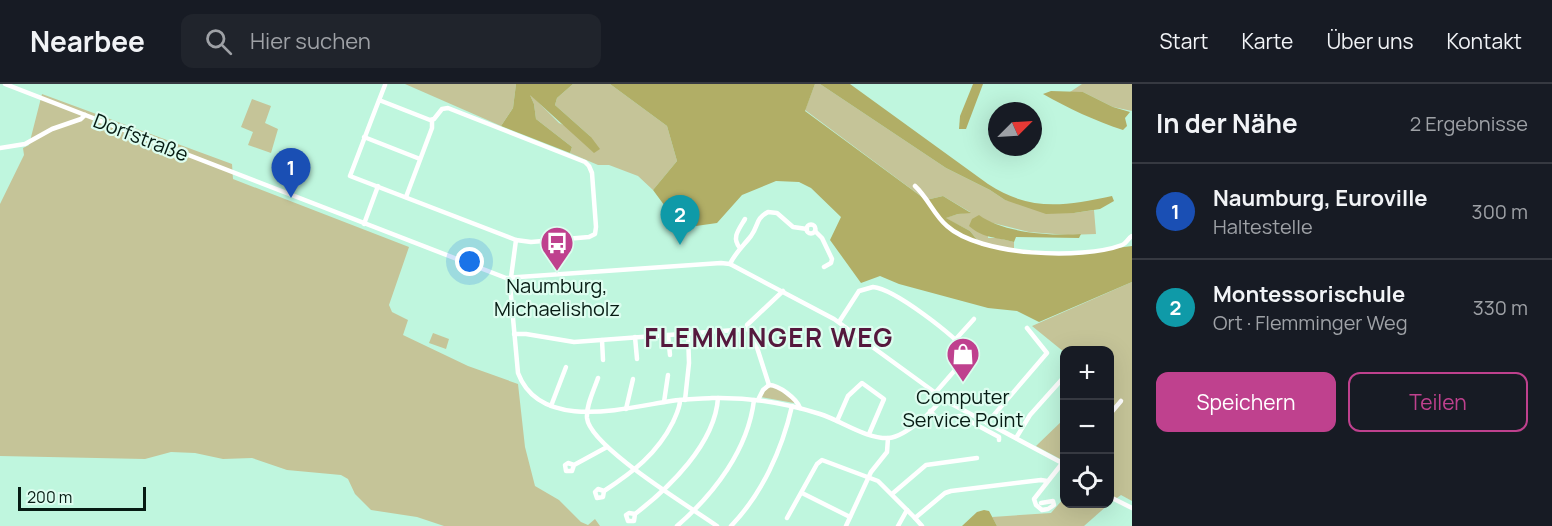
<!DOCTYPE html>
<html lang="de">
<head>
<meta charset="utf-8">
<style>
  body { margin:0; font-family:Manrope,sans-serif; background:#20242c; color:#f1f3f6 }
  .controls { position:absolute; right:18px; bottom:18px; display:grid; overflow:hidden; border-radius:12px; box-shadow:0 6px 24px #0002 }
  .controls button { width:54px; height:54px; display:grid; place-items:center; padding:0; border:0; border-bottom:2px solid #363941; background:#171b24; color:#f1f3f6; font:30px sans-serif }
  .compass { position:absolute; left:988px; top:18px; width:54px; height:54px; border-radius:50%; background:#171b24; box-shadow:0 6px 24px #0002; rotate:66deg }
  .scale { position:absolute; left:18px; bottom:15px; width:128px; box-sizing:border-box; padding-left:6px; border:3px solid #061b13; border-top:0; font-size:16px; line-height:21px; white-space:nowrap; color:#061b13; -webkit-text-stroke:4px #ddfdef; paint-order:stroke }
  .you { position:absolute; left:470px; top:178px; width:21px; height:21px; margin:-15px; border:4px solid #fff; border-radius:50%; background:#1a73e8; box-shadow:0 0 0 9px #1a73e833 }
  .badge { display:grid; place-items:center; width:39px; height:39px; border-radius:50%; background:#bf418e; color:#fff; font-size:20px; font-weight:700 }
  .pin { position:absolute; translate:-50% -50px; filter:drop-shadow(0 2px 3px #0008) }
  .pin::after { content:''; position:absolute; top:32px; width:21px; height:18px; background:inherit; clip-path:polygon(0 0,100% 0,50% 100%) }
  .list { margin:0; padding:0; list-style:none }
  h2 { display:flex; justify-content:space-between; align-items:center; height:78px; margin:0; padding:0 24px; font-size:26px }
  h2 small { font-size:20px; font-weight:400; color:#9ea1a6 }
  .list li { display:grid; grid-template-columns:39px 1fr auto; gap:18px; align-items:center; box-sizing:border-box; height:96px; padding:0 24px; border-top:2px solid #363941 }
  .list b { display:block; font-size:22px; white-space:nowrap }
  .list p { margin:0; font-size:20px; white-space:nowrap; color:#9ea1a6 }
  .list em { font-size:20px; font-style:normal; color:#9ea1a6 }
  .actions { display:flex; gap:12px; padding:18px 24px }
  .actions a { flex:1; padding:14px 0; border:2px solid #bf418e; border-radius:12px; text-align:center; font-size:21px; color:#bf418e }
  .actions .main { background:#bf418e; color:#fff }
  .icon { flex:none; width:33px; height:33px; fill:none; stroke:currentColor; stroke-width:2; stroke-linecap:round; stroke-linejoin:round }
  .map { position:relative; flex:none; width:1132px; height:442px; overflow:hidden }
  header { display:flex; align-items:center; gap:36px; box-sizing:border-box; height:84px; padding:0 30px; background:#171b24; border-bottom:2px solid #363941 }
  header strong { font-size:28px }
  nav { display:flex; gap:33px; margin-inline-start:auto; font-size:21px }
  .search { width:420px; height:54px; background:#20242c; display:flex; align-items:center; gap:15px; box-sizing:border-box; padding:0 21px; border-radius:12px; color:#9ea1a6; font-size:22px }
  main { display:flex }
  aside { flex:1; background:#171b24 }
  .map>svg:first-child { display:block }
  .green { fill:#c5c498 }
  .forest { fill:#b1ae66 }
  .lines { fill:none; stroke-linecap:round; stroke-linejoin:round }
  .minor { stroke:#fff; stroke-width:4.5 }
  .labels { text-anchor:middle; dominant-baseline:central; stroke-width:4.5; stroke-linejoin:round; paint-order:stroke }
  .street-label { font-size:20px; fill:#061b13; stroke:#ddfdef }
  .poi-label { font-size:20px; fill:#061b13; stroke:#ddfdef }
  .district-label { font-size:26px; font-weight:bold; letter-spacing:1.5px; fill:#55183d; stroke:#ddfdef }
</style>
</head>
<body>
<header>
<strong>Nearbee</strong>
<div class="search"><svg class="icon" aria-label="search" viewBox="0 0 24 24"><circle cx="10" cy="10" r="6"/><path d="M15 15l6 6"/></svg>Hier suchen</div>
<nav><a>Start</a><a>Karte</a><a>Über uns</a><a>Kontakt</a></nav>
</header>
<main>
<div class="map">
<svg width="1132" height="442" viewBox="0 0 1132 442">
  <rect width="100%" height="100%" fill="#bff6de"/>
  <g class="green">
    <path d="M405 0H516L513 24 501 42Z"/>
    <path d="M573 0H610L667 42 677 77 653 106 638 92 609 81H598L570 69 572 63 536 35 534 20 529 9 559 39 591 53 555 21 557 14Z"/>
    <path d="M815 0H820L946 84 990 106 1005 116 1074 129 1094 126 1096 150 1068 151 1029 148 989 138 988 154H998L1014 158V166L982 162 970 147 945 134 958 130 970 128 943 112 926 116 805 26Z"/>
    <path d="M1082 0H1132V27L1113 23 1083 8H1070Z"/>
    <path d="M42 10 232 80 233 95 409 163 389 221 392 228 408 236 403 251 468 282 518 300 525 363 535 402 559 416 581 438 588 441 595 435 600 442H444L417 433 371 426 355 410 348 395 341 391 287 386 252 374 223 375 195 369 171 368 145 375 0 372V120L24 71 23 64 29 61Z"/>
    <path d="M252 15 271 22 265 39 278 45 271 69 248 61 253 48 241 43Z"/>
    <path d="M1132 198V417L1121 411 1110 419V266L1064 268 1032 242Z"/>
    <path d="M433 249 449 255 446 265 429 259Z"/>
    <path d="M775 302 795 318 794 319 761 313 767 304Z"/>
    <path d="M1064 335V377L1036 362Z"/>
    <path d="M1064 414V420H1109L1084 442H997L992 433 1051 429Z"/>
  </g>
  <g class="forest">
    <path d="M516 0H573L557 14 555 21 591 53 600 65 594 69 530 11 534 20 536 35 572 63 570 69 501 42 513 24Z"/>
    <path d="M610 0H815L805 27 926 116 943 112 971 129 958 130 946 134 970 147 982 162 1069 170 1132 162V198L1039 238 1017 227 988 224 899 200 880 192 861 199 830 156 841 133 811 104 799 98 776 97 742 111 717 139 696 142 690 127 667 125 653 106 677 77 667 42Z"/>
    <path d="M820 0H850L988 100C1031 128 1064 122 1112 112L1114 117 1100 125 1074 129 1046 130 1005 116 990 106 946 84Z"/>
    <path d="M973 0H983L966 45H959L960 32Z"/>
    <path d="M1051 7 1083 8 1113 23 1130 28 1125 34 1127 42 1123 46C1095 37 1068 24 1043 10Z"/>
    <path d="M979 131C1003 149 1051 152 1081 150L1079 154 1016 153 1014 158C997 153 984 155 969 142L972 135Z"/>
    <path d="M984 426 989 427 997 442H962L977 428Z"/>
  </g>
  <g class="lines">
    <g class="minor">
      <path d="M5 0 506 194 721 179 730 180 834 235 948 318 1064 380"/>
      <path d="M379 16 430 36 434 35 442 25 448 24 585 78 589 82 592 89 596 143 595 150 589 153 531 158 516 156 350 92C362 61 373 31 385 1"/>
      <path d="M364 53 420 75"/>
      <path d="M0 64 25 60 52 45 81 35 85 31"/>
      <path d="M915 102C928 114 934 131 947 142 980 172 1082 176 1122 161 1127 159 1127 155 1132 152"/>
      <path d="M406 113 432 44V36"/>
      <path d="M364 140 378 102"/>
      <circle cx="811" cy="145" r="4.5"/>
      <path d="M815 147 822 154 832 175 831 179 824 183"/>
      <path d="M516 156 510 201 518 289C540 348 625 324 671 317 684 315 698 315 712 314 748 313 785 319 820 330 842 337 866 355 889 354 906 352 934 327 943 313"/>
      <path d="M740 164C731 154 739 145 745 135"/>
      <path d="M730 180C735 169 744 161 751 152 759 141 755 135 768 128L777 129 793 143 807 145"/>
      <path d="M839 238 859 207 873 203C895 205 955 252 969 270L936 308"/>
      <path d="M747 245V241L783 207"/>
      <path d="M514 250H526L574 258 749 245 752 248 769 301"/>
      <path d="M668 251 670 271"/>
      <path d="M635 253 637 275"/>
      <path d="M602 256 603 276"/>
      <path d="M955 256 974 235"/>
      <path d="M598 294C594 306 586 321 587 334 590 363 692 424 717 442"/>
      <path d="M769 301C779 301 797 315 800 324"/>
      <path d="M685 316 689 279 688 249"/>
      <path d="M758 316 763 306 769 301"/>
      <path d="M664 318 668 291"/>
      <path d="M551 322 566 283"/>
      <path d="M626 325 633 295"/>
      <path d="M930 327 938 335 960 332 999 353V356"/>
      <path d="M1110 330 1121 317"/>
      <path d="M837 337 848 312 862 299 884 315 869 350"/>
      <path d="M987 339 1047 269 1027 244"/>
      <path d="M1016 354 1030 331 1064 293"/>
      <path d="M574 381 572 387H566L565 381 568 379 574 381 607 363"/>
      <path d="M604 407 603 413 597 414 595 408 598 405 604 407C633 388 657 370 673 338 676 331 680 324 680 316"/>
      <path d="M802 409 850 433"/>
      <path d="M892 410 926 381 977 374"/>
      <path d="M1110 413 1132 424"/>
      <path d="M1041 419 1053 417 1054 421 1048 425 1042 426 1036 421 1034 415 1064 377"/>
      <path d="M635 430 629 429 626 431 628 437H634L635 430C669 404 715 360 718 314"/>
      <path d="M787 434 817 380 822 376 878 397 915 434 945 409 951 407 1041 396 1047 397"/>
      <path d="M915 434 922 442"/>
      <path d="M677 442C714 410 748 366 754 316"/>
      <path d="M731 442C762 410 782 366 792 322"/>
      <path d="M846 442 871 388 887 368 888 354"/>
      <path d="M898 442 907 426"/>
    </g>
  </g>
  <defs>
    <g id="bus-pin" transform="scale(1.725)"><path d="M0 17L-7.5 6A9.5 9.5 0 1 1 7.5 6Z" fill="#bf418e" stroke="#ddfdef"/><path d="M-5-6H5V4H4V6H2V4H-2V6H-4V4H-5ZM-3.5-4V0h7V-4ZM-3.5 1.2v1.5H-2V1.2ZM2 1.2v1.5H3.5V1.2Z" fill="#fff"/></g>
    <g id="shop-pin" transform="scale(1.725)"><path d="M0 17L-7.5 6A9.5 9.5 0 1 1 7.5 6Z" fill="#bf418e" stroke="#ddfdef"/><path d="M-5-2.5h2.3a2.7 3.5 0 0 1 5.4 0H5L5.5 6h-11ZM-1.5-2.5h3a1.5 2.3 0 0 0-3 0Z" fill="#fff"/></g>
  </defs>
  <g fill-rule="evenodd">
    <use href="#bus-pin" x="557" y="159"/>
    <use href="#shop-pin" x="963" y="270"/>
  </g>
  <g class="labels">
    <g class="street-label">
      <text transform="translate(141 53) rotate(21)">Dorfstraße</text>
    </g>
    <g class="poi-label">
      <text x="557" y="201">Naumburg,<tspan x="557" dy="23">Michaelisholz</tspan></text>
      <text x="963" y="312">Computer<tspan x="963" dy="23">Service Point</tspan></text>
    </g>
    <g class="district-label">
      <text x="769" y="253">FLEMMINGER WEG</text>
    </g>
  </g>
</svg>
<div class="controls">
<button>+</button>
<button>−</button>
<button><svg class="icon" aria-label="locate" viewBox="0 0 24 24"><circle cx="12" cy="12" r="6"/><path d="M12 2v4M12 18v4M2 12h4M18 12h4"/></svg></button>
</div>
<svg class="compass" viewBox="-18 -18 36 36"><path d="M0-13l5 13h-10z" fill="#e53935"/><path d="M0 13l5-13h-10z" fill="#9ea1a6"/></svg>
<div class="scale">200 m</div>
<div class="you"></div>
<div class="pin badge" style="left:291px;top:114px;background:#1a4fb4">1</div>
<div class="pin badge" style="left:680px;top:161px;background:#0f9aa8">2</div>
</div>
<aside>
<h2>In der Nähe<small>2 Ergebnisse</small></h2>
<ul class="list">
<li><span class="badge" style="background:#1a4fb4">1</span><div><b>Naumburg, Euroville</b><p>Haltestelle</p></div><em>300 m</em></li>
<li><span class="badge" style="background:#0f9aa8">2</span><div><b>Montessorischule</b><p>Ort · Flemminger Weg</p></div><em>330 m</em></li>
</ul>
<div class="actions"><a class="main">Speichern</a><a>Teilen</a></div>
</aside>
</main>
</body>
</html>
